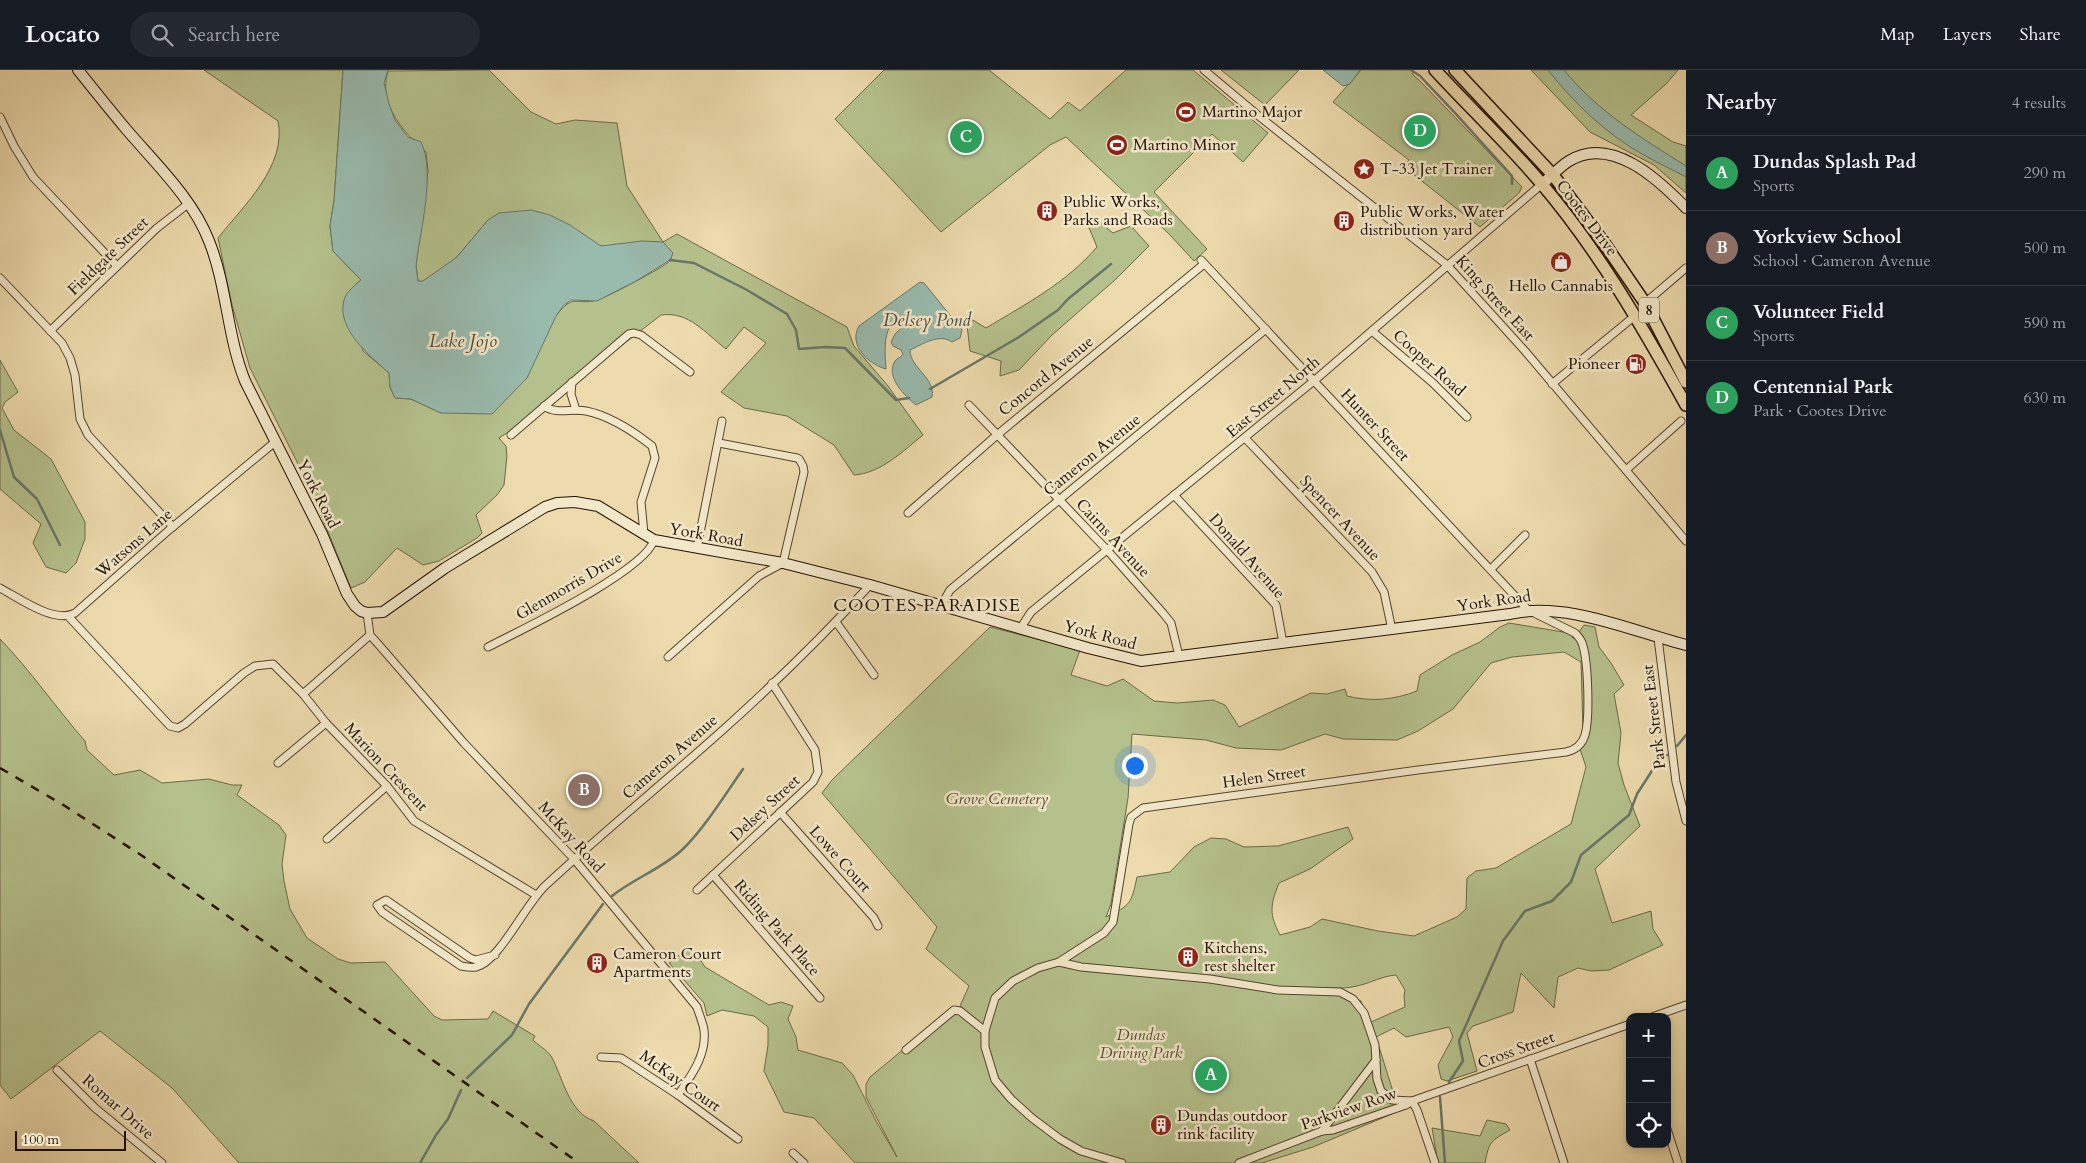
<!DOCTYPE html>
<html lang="en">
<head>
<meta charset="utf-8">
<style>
  body { margin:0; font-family:Cardo,serif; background:#242831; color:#f1f3f6 }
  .controls { position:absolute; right:15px; bottom:15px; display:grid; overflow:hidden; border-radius:10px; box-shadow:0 2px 8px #0003 }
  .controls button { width:45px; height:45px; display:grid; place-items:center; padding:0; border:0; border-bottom:1px solid #363941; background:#171b24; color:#f1f3f6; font:25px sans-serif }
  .scale { position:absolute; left:15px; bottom:12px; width:111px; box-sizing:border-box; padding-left:5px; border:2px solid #221202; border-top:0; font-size:14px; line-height:18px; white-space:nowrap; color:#221202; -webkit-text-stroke:4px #f3e8ca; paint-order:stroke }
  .you { position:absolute; left:1134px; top:695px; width:18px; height:18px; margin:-12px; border:4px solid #fff; border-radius:50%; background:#1a73e8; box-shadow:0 0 0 8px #1a73e833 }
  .badge { display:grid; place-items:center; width:32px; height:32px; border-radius:50%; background:#ea580c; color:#fff; font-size:16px; font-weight:700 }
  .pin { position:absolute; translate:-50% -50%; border:2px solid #fff; box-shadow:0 1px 5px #0006 }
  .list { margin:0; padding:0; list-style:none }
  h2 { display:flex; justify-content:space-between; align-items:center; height:65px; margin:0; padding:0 20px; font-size:21px }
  h2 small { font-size:16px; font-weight:400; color:#9ea1a6 }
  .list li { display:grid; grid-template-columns:32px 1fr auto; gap:15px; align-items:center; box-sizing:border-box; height:75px; padding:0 20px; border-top:1px solid #363941 }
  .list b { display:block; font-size:19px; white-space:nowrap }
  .list p { margin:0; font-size:16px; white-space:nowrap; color:#9ea1a6 }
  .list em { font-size:16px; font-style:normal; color:#9ea1a6 }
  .icon { flex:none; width:28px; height:28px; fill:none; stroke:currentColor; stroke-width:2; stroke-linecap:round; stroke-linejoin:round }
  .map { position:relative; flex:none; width:1686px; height:1093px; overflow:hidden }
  header { display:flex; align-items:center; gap:30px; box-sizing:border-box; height:70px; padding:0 25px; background:#171b24; border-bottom:1px solid #363941 }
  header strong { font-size:24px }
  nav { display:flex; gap:28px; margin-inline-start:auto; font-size:18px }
  .search { width:350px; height:45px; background:#242831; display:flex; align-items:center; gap:12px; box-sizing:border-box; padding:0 18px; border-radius:28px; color:#9ea1a6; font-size:19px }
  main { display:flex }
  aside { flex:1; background:#171b24 }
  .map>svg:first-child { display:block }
  .green { fill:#b5c18c; stroke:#6c6a47; fill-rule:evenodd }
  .water { fill:#99bbae; stroke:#697769 }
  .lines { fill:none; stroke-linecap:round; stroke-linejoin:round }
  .stream { stroke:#697769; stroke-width:2.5 }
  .street-casing { stroke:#55442d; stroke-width:9 }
  .secondary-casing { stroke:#221202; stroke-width:12 }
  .primary-casing { stroke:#221202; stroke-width:14 }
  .street { stroke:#f3e8ca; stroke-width:7 }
  .secondary { stroke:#f3e8ca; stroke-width:10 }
  .primary { stroke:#eddbad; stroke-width:11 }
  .rail { stroke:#221202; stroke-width:2.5; stroke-dasharray:9 9; stroke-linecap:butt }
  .labels { text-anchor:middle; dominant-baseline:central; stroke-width:5; stroke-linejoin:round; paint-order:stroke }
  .shield { fill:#f3e8ca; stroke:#61523e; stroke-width:1 }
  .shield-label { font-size:15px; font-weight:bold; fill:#221202 }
  .poi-label { font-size:16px; fill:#221202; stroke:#f3e8ca; text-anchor:start }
  .street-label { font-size:16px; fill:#221202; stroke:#f3e8ca }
  .park-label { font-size:16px; font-style:italic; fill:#554f32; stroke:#f3e8ca }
  .water-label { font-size:18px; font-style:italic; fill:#4c4d3e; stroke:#f3e8ca }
  .neighbourhood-label { font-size:18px; letter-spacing:1px; fill:#221202; stroke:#f3e8ca }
</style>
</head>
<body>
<header>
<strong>Locato</strong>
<div class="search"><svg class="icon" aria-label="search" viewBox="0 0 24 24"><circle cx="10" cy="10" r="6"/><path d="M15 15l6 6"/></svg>Search here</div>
<nav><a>Map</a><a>Layers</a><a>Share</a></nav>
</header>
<main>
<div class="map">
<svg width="1686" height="1093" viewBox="0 0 1686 1093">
  <rect width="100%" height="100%" fill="#eddbad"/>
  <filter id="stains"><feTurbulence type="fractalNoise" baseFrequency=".004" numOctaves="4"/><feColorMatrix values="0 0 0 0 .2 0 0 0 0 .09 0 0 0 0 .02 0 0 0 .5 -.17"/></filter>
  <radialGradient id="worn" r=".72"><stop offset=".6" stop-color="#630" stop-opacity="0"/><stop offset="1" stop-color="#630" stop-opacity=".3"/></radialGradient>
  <g class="green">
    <path d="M204 0H343L334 131 330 156 333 181 361 210 352 218 363 281 389 303 390 317 395 328 411 329 441 343 556 246C574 222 575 236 597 230 606 228 664 197 670 191 671 189 672 186 672 183L601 176 488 150 457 187 423 212 418 211 416 196 428 101 426 82C402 61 378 34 388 1L489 0 531 42 556 54 575 50 617 53 627 116 663 172 677 164 847 257 854 276 888 316 923 365C902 382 881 403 854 405L834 375 787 346 744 338 721 322 766 273 744 257 726 279C705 263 689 241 661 245L568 317 537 344 499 368 506 376 507 386 504 415 497 425 476 445 482 463 477 468 439 491 423 495 397 478 365 512 351 518 310 418 250 298 232 235 218 168C244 135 287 96 278 51Z"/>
    <path d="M884 0H989L1050 49 1068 32 1080 41 1126 0H1193L1268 63 1243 92 1212 64 1154 122 1207 179 1194 191 1169 164 1066 67 1050 75 941 162 835 49Z"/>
    <path d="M1221 0H1299L1265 35Z"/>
    <path d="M1361 0H1413V5L1419 10 1522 117 1519 123 1480 157 1404 97 1409 90 1333 32Z"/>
    <path d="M1531 0H1678L1666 14 1631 45 1673 72 1686 76V123L1654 95 1590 62Z"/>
    <path d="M1096 149 1113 163 1131 156 1149 176 1116 209 1052 265 1019 300 1000 306 1001 291 970 281 966 246 986 258C1026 234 1066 213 1097 177L1087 153Z"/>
    <path d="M0 290 18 322 5 332 2 338 14 360 51 389 85 452V469L76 493 66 503 46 497 33 473 41 454 0 419Z"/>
    <path d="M1509 553 1569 563 1574 569 1584 555 1595 557 1599 577 1611 593 1624 615 1614 624 1621 663 1618 693 1624 715 1640 756 1595 799 1612 853 1651 841 1653 859 1663 875 1609 900 1591 901 1578 898 1558 907 1554 938 1521 903 1513 942 1473 956 1467 963 1477 1001 1447 1011 1441 1009 1438 995 1453 967 1449 957 1406 967 1394 958 1376 967 1399 1041 1313 1077 1262 1093H855L814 1048 784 1042 764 1001 768 975V957L754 946 722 940 707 946 704 933 669 893 691 876 705 897 769 935 781 932 793 936 788 949 796 967 798 980 842 993 853 1005 876 1051 897 1087 866 1027V1014L870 1007 951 940 964 939 960 936 969 916 926 879 937 857 822 723 832 710 990 557 1080 580 1071 605 1107 616 1123 609 1154 631 1177 633 1213 630 1225 635 1239 657 1311 623 1327 624 1345 619 1347 626C1371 632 1394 630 1417 621L1420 605 1452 585 1480 572 1500 557ZM1564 582 1581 592 1583 662 1579 676 1586 697 1571 754 1496 798 1476 801 1467 808 1466 839 1457 847 1414 866 1378 861 1322 849 1310 857 1280 865C1269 844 1270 836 1279 813L1310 799 1353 769 1348 757 1278 776 1244 777 1226 769 1211 768 1194 777 1170 802 1137 807C1131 834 1131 835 1106 847L1111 834 1128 728 1132 664 1206 670 1236 678 1281 680 1325 664 1343 669 1397 670 1418 661 1453 639 1491 593 1512 587ZM1396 905 1405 920 1404 926 1405 937 1371 952 1373 961 1361 931 1342 922 1308 918C1324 917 1341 920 1357 916 1371 913 1382 906 1396 905Z"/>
    <path d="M0 569C31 601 56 638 85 671L87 680 114 705 140 700 162 713 209 709 232 715H242L237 725 279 755 286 765 282 794 284 811 290 839 307 868 338 889 351 893 385 892 434 946 442 950 488 949 493 941 535 966 533 970C538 975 547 980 551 986 563 1007 568 1042 594 1051L639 1093H239L172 1018 100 961 11 1029 0 1015Z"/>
    <path d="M1487 1050 1506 1054 1510 1060C1491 1071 1489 1071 1485 1093H1438L1432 1058 1480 1066Z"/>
  </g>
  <g class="water">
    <path d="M343 0H388L384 13 389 34 395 50 408 67 421 72C436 102 420 161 416 196L418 211H423L457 187 488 150 499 143 531 140 550 145 570 155 601 176 642 171 663 172 673 183 670 190 636 211 597 231 571 230 563 236 556 246 527 308 492 344 441 343 411 329 395 328 390 317 389 303C370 286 336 259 344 230 346 222 355 215 361 210L333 181 330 156 334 131Z"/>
    <path d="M1323 0H1360L1350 14 1343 16Z"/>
    <path d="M1548 0H1564C1597 41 1643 69 1686 96V107C1671 99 1656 92 1642 84 1605 63 1574 33 1548 0Z"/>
    <path d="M920 212 924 213 962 260 960 268 952 272C939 263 923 274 910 280 910 298 936 308 932 327L916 335C905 326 885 307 895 291 898 287 901 288 903 284L901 280 893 276 891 272 895 264 906 253 905 247C881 251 885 281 886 299 868 294 848 275 859 256Z"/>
    <circle cx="1211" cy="1004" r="13"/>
  </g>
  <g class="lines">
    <g class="stream">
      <path d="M1411 0 1420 6 1456 44 1512 106V114"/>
      <path d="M670 190 694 193 747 220 787 244 796 260 799 279 825 277 845 278 896 330 909 328"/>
      <path d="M930 319 1019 267 1058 240 1068 229 1111 194"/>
      <path d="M0 360 14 407 37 429 60 475"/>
      <path d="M1677 676 1686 665"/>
      <path d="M612 826C634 808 662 799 683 779 706 756 724 726 743 699"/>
      <path d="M467 1008 512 965 529 934 603 834"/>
      <path d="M1449 1012 1463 991 1459 971 1503 871 1525 841 1552 831 1571 812 1581 785 1629 745 1637 724 1657 693 1667 685"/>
      <path d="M1440 1027 1445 1093"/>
      <path d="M420 1093 436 1065 448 1049 461 1020"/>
    </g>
    <g class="street-casing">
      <g id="street">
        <path d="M1204 0 1260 47 1447 195 1525 281 1686 471"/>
        <path d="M0 47 14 76 33 107 117 196"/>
        <path d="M0 208 62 273 70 288 75 305 80 349 88 365 173 457"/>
        <path d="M1645 233 1686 198"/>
        <path d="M50 261 157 158 188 134"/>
        <path d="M1372 261 1433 313 1467 347"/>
        <path d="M572 312 571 324 576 340"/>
        <path d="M1552 314 1636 245"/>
        <path d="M969 335 1108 481 1163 543 1171 553 1179 586"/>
        <path d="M544 336C557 345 571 338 586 341 611 346 633 361 652 376L655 388 641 432 644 464"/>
        <path d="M511 365 629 264 634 263 641 265 690 302"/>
        <path d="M1245 368 1372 502 1384 522 1392 560"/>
        <path d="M1626 400 1681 351"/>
        <path d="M1174 425 1276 535 1283 573"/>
        <path d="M908 443 997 365 1204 194"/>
        <path d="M697 478 722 351"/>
        <path d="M1491 499 1525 465"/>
        <path d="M0 518C19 528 54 554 75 543L169 460 275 372"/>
        <path d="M941 536 950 520 1266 259"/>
        <path d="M367 543 370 565 379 575 464 673 574 789 697 937C699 944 703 953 704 960 707 985 691 1006 678 1025"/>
        <path d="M68 546 170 656 178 658 185 654 244 603 255 596 273 594 303 624 326 653 387 716 414 751 536 825"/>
        <path d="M836 552 874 605"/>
        <path d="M1020 559 1031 542 1315 310 1542 114"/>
        <path d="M1658 568 1676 712 1686 751"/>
        <path d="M488 577C521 560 645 501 654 470"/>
        <path d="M668 587 759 506 783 493 804 402 803 396 799 389 797 388 719 373"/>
        <path d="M303 624 370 565"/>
        <path d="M278 693 326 653"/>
        <path d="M780 742 874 848 878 856"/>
        <path d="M327 769 387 716"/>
        <path d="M713 805 820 928"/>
        <path d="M697 820 813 712 818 702 815 680 772 613"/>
        <path d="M495 885 476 890 470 888 386 830 377 835 382 842 461 896C466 897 472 898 476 897 499 892 526 833 546 815 604 761 666 711 725 658 775 613 824 565 870 515"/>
        <path d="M1059 892 1104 863 1113 852 1129 754 1131 747 1143 738 1418 700 1566 682C1575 680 1582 675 1585 665 1590 648 1588 593 1583 576 1582 571 1579 567 1575 563L1528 540 1201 190"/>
        <path d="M1652 947 1686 935"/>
        <path d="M906 980 954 940 960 941 985 961"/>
        <path d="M601 987 621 988 629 993 678 1025 738 1069"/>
        <path d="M1530 989 1564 1093"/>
        <path d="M57 1000 95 1038 162 1093"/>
        <path d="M1412 1031 1417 1040 1435 1093"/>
        <path d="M1667 1059 1678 1093"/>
        <path d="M1322 1061 1376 990"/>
        <path d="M793 1083 804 1093"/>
        <path d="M1122 1093 1081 1081 1060 1069 1032 1048 1011 1029 995 1010 985 977V961L995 928 1013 911 1038 898 1059 892 1081 897 1210 909 1278 920 1340 922 1353 929 1364 943 1375 975 1377 1009 1381 1021 1392 1030 1412 1031"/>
        <path d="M1239 1093 1322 1061 1333 1060 1406 1035 1412 1031 1630 954"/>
      </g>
    </g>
    <g class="secondary-casing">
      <g id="secondary">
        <path d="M78 0C94 20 110 40 126 59 155 93 193 129 209 171 227 216 227 266 245 311L322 464 347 524 355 536 361 541 367 543 383 542 445 498 545 437 557 433 575 432 598 436 654 470 783 493 870 515 1088 578 1141 591 1510 544C1566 531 1631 561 1686 575"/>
        <path d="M1542 114C1551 107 1559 97 1569 91 1611 65 1658 109 1686 138"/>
      </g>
    </g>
    <g class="primary-casing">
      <g id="primary">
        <path d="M1435 0C1470 38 1508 74 1541 113 1599 181 1643 258 1686 335"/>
        <path d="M1455 0 1553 105 1604 173 1645 233 1686 312"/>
      </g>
    </g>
    <use href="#street" class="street"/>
    <use href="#secondary" class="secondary"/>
    <use href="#primary" class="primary"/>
    <path class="rail" d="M0 698 65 736 141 785 579 1093"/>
  </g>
  <defs>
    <g id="stadium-disc" transform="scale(1.125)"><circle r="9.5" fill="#8f2418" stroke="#f3e8ca"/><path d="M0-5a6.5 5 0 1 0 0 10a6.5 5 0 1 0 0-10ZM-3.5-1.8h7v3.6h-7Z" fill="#fff"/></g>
    <g id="sight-disc" transform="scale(1.125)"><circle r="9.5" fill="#8f2418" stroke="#f3e8ca"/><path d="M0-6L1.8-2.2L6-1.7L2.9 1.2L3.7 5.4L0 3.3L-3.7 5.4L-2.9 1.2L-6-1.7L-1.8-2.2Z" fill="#fff"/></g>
    <g id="building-disc" transform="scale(1.125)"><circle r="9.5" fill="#8f2418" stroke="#f3e8ca"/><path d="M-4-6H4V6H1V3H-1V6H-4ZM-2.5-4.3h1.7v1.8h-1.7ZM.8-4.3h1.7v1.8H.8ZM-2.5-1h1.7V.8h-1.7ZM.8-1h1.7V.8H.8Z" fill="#fff"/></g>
    <g id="shop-disc" transform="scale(1.125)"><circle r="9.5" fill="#8f2418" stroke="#f3e8ca"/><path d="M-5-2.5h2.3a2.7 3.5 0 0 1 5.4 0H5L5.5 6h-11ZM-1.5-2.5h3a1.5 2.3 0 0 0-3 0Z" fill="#fff"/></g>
    <g id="fuel-disc" transform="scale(1.125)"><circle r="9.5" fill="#8f2418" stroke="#f3e8ca"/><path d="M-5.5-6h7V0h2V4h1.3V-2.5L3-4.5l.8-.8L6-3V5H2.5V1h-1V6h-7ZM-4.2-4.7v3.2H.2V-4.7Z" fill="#fff"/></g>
  </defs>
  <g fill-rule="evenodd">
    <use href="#stadium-disc" x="1186" y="42"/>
    <use href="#stadium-disc" x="1117" y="75"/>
    <use href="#sight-disc" x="1364" y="99"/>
    <use href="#building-disc" x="1047" y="141"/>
    <use href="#building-disc" x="1344" y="151"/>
    <use href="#shop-disc" x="1561" y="192"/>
    <use href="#fuel-disc" x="1636" y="294"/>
    <use href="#building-disc" x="1188" y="887"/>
    <use href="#building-disc" x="597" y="893"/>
    <use href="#building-disc" x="1161" y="1055"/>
  </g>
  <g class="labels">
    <rect class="shield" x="1639" y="227.5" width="20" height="25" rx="4"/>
    <g class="shield-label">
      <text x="1649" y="240">8</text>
    </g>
    <g class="poi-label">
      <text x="1202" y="42">Martino Major</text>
      <text x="1133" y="75">Martino Minor</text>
      <text x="1380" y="99">T-33 Jet Trainer</text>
      <text x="1063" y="132">Public Works,<tspan x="1063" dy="18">Parks and Roads</tspan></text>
      <text x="1360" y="142">Public Works, Water<tspan x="1360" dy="18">distribution yard</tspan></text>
      <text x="1561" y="216" text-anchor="middle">Hello Cannabis</text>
      <text x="1620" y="294" text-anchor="end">Pioneer</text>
      <text x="1204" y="878">Kitchens,<tspan x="1204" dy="18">rest shelter</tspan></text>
      <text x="613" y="884">Cameron Court<tspan x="613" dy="18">Apartments</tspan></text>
      <text x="1177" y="1046">Dundas outdoor<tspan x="1177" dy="18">rink facility</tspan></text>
    </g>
    <g class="street-label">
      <text transform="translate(1587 148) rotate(53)">Cootes Drive</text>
      <text transform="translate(108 186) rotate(-44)">Fieldgate Street</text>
      <text transform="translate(1495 228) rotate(48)">King Street East</text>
      <text transform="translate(1429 293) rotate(42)">Cooper Road</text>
      <text transform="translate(1046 306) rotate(-39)">Concord Avenue</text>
      <text transform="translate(1273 327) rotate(-40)">East Street North</text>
      <text transform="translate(1375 355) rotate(47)">Hunter Street</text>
      <text transform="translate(1092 385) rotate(-39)">Cameron Avenue</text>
      <text transform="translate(318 424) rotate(63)">York Road</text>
      <text transform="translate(1340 448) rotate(47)">Spencer Avenue</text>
      <text transform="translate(706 465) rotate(10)">York Road</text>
      <text transform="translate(1113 468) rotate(47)">Cairns Avenue</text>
      <text transform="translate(134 473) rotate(-41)">Watsons Lane</text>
      <text transform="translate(1247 486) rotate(49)">Donald Avenue</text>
      <text transform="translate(569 516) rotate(-30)">Glenmorris Drive</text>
      <text transform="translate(1494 531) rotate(-8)">York Road</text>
      <text transform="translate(1100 565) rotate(15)">York Road</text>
      <text transform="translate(1654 647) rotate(-97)">Park Street East</text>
      <text transform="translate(670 687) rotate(-41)">Cameron Avenue</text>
      <text transform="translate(386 697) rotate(47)">Marion Crescent</text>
      <text transform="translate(1264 707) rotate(-8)">Helen Street</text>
      <text transform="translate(765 738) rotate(-43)">Delsey Street</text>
      <text transform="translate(571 767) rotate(48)">McKay Road</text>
      <text transform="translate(840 789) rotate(48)">Lowe Court</text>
      <text transform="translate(777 858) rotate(49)">Riding Park Place</text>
      <text transform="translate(1516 980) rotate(-20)">Cross Street</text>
      <text transform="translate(680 1011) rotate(35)">McKay Court</text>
      <text transform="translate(118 1037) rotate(41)">Romar Drive</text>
      <text transform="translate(1349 1039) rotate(-19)">Parkview Row</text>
    </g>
    <g class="park-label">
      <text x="997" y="729">Grove Cemetery</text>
      <text x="1141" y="965">Dundas<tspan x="1141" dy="18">Driving Park</tspan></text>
    </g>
    <g class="water-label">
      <text x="927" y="250">Delsey Pond</text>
      <text x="463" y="271">Lake Jojo</text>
    </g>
    <g class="neighbourhood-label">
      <text x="927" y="535">COOTES PARADISE</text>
    </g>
  </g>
  <rect width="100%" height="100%" filter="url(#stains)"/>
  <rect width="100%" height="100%" fill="url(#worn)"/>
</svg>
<div class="controls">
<button>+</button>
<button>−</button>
<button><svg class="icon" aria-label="locate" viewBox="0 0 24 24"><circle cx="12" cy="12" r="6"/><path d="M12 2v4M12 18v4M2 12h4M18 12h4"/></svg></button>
</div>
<div class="scale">100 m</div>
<div class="you"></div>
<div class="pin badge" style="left:1211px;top:1005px;background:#2e9e5b">A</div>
<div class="pin badge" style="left:584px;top:720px;background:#8d6e63">B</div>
<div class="pin badge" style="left:966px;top:67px;background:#2e9e5b">C</div>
<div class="pin badge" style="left:1420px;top:61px;background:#2e9e5b">D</div>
</div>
<aside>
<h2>Nearby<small>4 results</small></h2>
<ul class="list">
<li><span class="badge" style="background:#2e9e5b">A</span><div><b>Dundas Splash Pad</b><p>Sports</p></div><em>290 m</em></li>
<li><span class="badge" style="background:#8d6e63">B</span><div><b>Yorkview School</b><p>School · Cameron Avenue</p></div><em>500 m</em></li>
<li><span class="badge" style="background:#2e9e5b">C</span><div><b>Volunteer Field</b><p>Sports</p></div><em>590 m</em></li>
<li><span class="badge" style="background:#2e9e5b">D</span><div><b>Centennial Park</b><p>Park · Cootes Drive</p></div><em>630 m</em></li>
</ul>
</aside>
</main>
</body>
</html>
